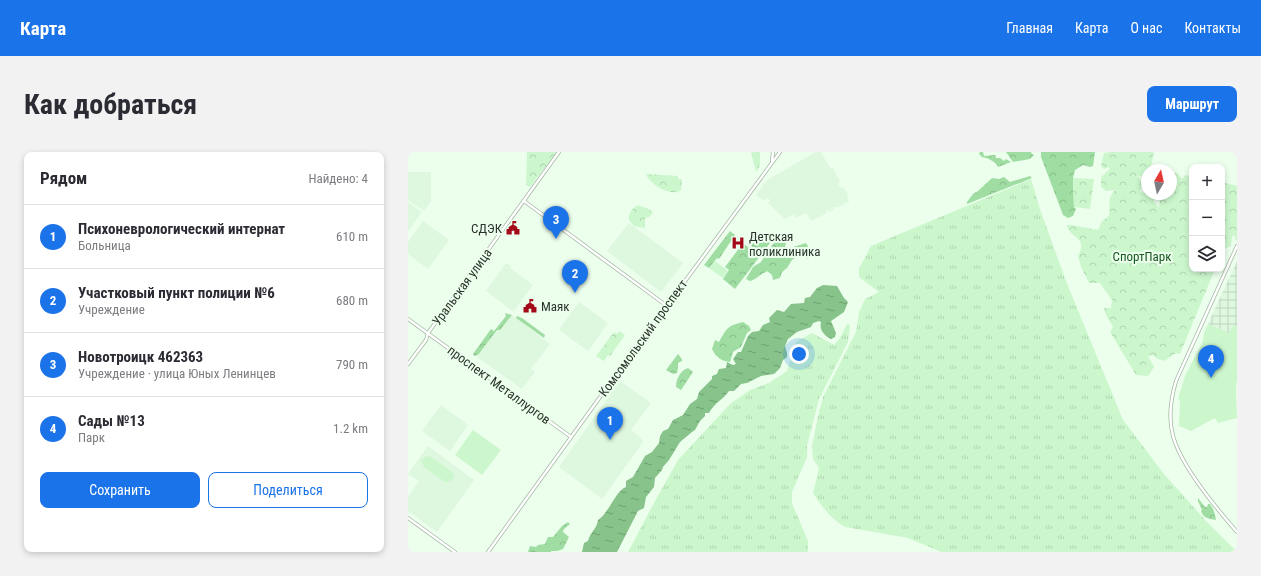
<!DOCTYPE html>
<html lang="ru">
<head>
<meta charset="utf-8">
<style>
  body { margin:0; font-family:"Roboto Condensed",sans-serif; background:#f2f2f3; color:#2b2b33 }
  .controls { position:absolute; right:12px; top:12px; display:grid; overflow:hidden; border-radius:8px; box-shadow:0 2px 6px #0003 }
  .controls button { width:36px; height:36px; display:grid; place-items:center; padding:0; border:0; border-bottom:1px solid #e1e1e2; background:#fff; color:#2b2b33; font:20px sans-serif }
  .compass { position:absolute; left:733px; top:12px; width:36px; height:36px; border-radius:50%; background:#fff; box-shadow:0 2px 6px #0003; rotate:9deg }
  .you { position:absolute; left:391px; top:202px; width:14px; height:14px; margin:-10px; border:3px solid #fff; border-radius:50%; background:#1a73e8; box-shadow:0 0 0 6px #1a73e833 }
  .badge { display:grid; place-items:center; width:26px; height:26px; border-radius:50%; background:#1a73e8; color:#fff; font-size:13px; font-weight:700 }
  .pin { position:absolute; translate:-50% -33px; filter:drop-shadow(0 1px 2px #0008) }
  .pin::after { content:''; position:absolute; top:21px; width:14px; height:12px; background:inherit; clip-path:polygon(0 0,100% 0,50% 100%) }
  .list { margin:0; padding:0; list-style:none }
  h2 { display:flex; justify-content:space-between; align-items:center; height:52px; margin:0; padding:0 16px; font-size:17px }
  h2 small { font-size:13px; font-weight:400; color:#7c7c81 }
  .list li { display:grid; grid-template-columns:26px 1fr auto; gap:12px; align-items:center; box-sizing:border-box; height:64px; padding:0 16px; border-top:1px solid #e1e1e2 }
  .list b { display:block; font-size:15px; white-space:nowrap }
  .list p { margin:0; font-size:13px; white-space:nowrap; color:#7c7c81 }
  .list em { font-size:13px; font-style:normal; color:#7c7c81 }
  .actions { display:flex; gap:8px; padding:12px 16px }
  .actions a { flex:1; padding:9px 0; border:1px solid #1a73e8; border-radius:8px; text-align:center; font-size:14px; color:#1a73e8 }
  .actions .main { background:#1a73e8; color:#fff }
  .icon { flex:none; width:22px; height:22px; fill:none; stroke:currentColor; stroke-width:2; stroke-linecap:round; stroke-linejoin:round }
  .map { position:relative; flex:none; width:829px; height:400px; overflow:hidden; border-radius:8px }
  header { display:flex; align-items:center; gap:24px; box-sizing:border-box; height:56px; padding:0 20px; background:#1a73e8; color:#fff }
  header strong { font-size:19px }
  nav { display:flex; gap:22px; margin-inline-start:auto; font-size:14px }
  .intro { display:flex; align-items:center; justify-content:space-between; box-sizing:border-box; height:96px; padding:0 24px }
  h1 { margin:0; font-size:28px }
  .button { padding:10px 18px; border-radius:8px; background:#1a73e8; color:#fff; font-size:14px; font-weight:700 }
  main { display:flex; gap:24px; padding:0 24px }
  aside { flex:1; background:#fff; border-radius:8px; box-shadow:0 2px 6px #0003 }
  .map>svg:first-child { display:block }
  .built { fill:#def7df }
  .industrial { fill:url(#industrial-grid) }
  .grass { fill:url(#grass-tufts) }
  .forest { fill:url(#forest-crowns) }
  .park { fill:url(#park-crowns) }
  .garden { fill:#ccf7cd }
  .water { fill:url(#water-ripples) }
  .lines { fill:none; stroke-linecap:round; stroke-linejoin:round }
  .tertiary-casing { stroke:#a5b6a5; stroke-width:4 }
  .tertiary { stroke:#fff; stroke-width:2.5 }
  .labels { text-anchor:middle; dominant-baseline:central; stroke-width:4; stroke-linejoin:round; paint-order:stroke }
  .poi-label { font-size:13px; fill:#2c332c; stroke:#ecffed; text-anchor:start }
  .park-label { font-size:13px; fill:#185721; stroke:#ecffed }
  .street-label { font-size:13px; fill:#2c332c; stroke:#ecffed }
</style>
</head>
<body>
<header>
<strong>Карта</strong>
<nav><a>Главная</a><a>Карта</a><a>О нас</a><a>Контакты</a></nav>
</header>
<div class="intro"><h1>Как добраться</h1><a class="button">Маршрут</a></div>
<main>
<aside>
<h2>Рядом<small>Найдено: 4</small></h2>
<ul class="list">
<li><span class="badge">1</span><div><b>Психоневрологический интернат</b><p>Больница</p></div><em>610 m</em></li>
<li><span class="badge">2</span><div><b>Участковый пункт полиции №6</b><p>Учреждение</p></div><em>680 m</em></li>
<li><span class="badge">3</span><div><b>Новотроицк 462363</b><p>Учреждение · улица Юных Ленинцев</p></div><em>790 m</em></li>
<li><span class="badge">4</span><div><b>Сады №13</b><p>Парк</p></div><em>1.2 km</em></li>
</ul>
<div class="actions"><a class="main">Сохранить</a><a>Поделиться</a></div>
</aside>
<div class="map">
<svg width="829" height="400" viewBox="0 0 829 400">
  <defs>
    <pattern id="industrial-grid" width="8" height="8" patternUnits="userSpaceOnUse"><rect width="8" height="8" fill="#def7df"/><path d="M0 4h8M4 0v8" fill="none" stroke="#bfd4c0"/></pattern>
    <pattern id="grass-tufts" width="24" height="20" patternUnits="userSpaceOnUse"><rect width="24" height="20" fill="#ccf7cd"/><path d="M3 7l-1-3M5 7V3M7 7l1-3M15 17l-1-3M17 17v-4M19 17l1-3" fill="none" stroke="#afd4b0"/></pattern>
    <pattern id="forest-crowns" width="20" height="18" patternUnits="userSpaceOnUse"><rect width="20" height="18" fill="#9fdda2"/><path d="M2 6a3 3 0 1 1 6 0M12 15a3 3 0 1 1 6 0" fill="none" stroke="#89be8c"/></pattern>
    <pattern id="park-crowns" width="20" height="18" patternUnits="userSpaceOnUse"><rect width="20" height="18" fill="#ccf7cd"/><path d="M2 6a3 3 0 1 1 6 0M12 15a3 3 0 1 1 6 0" fill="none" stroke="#afd4b0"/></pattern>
    <pattern id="water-ripples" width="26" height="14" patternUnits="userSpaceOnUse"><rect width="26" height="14" fill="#87c38a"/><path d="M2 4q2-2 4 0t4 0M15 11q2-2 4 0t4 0" fill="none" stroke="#6f9f71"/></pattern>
  </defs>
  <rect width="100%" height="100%" fill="#ecffed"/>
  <g class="built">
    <path d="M408 0H413L422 16H425L432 30 430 32 433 36 435 35 440 42 439 43 441 50 428 56 427 55H425L426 57 421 60 420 58 418 59 419 61 403 69 398 61 388 66 386 62 377 67 360 51 362 48 359 46 356 49 348 43 359 28Z"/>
    <path d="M0 20H23V49L16 59 0 48Z"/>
    <path d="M0 50 14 60 0 79Z"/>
    <path d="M15 69 41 88 20 117 0 102V90Z"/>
    <path d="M221 71 275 111 253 140 199 99Z"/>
    <path d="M98 111 103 114 102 116 125 133 106 159 103 158 78 139Z"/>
    <path d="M171 150 200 171 180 199 151 178Z"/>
    <path d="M104 163 142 192 123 217 127 220 114 237 69 205 89 178H92Z"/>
    <path d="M212 229 243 251 223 278 232 285 235 290 194 347 151 315Z"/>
    <path d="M33 253 60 273 42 299 14 279Z"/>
    <path d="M20 294 66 328 29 380 0 359V345L11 329 0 322Z"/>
  </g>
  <path class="industrial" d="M829 109V175L825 173 821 181 800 172Z"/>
  <g class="grass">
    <path d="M343 0H352V14L348 20Z"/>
    <path d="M623 27 633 60 658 129 715 268 756 322 797 368 829 400H533L500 386 437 375C423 367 414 355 405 341L411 316 405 307 404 294 410 264 415 245 448 180 451 160 457 147 471 140 451 125V117L463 94Z"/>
    <path d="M439 172 442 173 440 190 411 247 399 294V305L384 340V351L400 389V400H220L247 349 270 308 322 252 342 238 361 231 379 219 388 190 404 181 426 193 432 186Z"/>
  </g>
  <g class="forest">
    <path d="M572 0H575L576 4 587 3 588 5 587 6H592L596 9 598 7 603 10 590 15C587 9 580 6 574 5L571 2Z"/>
    <path d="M598 0H623L624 2 626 3 622 7 605 10Z"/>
    <path d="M633 0H687L685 14 682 15 675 13 667 18 665 26 666 55 668 57 665 64 660 66 655 63 633 5Z"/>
    <path d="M622 24 624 26 559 52V50L565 42 570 39 584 26 591 27 596 25 602 30Z"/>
    <path d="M322 79 327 83 311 107 309 106 301 116 296 113Z"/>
    <path d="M378 82 380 87 377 94 379 97 398 91C401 96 404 101 400 107L394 101 384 108 379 116 374 120 372 126 365 128 364 123 359 119 358 120C352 122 348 128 342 129L338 127 345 115 353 110 365 92 374 84Z"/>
    <path d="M354 85 362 91 327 137 315 127 321 118 317 115 335 91 341 96V99L349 105 352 100 343 94 347 88 350 90Z"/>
    <path d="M97 161 104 163 92 178H89L70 203 66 204 65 202 83 177 86 179 98 164Z"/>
    <path d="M109 164 114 166 137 183 136 186 108 166Z"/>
    <path d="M335 170 341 174 343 178 339 181 333 195 325 200 322 210C313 209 308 205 304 197L307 188 311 190C319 176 319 174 335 170Z"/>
    <path d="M270 202 274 207V209L270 211V216L269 221 265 222 258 218Z"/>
    <path d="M280 216 285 220 273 238 268 235C268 227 272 219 280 216Z"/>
    <path d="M790 346 797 355H799L800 352H802C806 357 807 363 808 368 801 367 795 366 793 359L794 358 790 349Z"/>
    <path d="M160 370 162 372 156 377 155 380 161 385 155 397 149 399H143V400H120L122 394 128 395 130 393 137 392 140 385H145L154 374Z"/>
  </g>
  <g class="park">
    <path d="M119 0H149L122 35 118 33Z"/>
    <path d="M703 0H746L744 11 742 15V16L749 18H739V27L729 23V24L732 27 735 33 732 40 745 42 746 50 751 56 752 50 748 42H763V20L769 21 774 27 777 23 784 25V117H807L772 202 768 201 756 209 748 206 745 203 740 204 746 215 740 224 728 223 702 180 705 175 698 163 696 156H703L704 148 692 131H681L673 115 670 104C681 84 661 87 659 73H664L690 78 694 69 701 64C703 54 698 47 707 38L698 39 693 35V25L702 17 700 15 696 17 693 14 696 1Z"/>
    <path d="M238 22 270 24V27H274L273 38C264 46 241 32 238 22Z"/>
    <path d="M665 26 686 27 682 57 666 55Z"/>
    <path d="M814 30 829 34V88L828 89 826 83 824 85 823 94 816 97 814 101Z"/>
    <path d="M230 53C235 56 241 55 245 61L241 65 237 66V76L226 74 221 68C220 61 224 57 230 53Z"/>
    <path d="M211 179 217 183 202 204 200 203 196 209 188 204 206 180 209 182Z"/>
  </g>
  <g class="garden">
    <path d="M307 109 320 119 315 126 301 116Z"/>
    <path d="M800 172 821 181 825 173 829 175V228C827 237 829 255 829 266L810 271 807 266 783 279 771 274 772 248 770 247 777 224 795 189 796 181Z"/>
    <path d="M65 278 93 298 74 323 47 303Z"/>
    <path d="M18 304 23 305 44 320 46 324 44 328 40 330H37L16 315 13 309Z"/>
  </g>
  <path class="water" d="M415 133 429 134 436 146 440 150 436 160 423 169 428 181 427 185 423 187C416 183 411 178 413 170L411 169 405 171 403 175 389 180 380 187 377 194 379 201V205L375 208 372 216 366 222 353 224 339 231 333 232 326 239H321C315 248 307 250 301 261H297V264L292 269 287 278 284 280 272 290 261 308 255 315 254 318 247 326 246 335 238 345 236 356 230 359 209 400H174L176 391 180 389C182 380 189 377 190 368 201 361 208 338 218 335V329L225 325 237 304 244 300 251 291 252 284 255 279 260 277 265 268 275 263 282 252 289 247 291 240 304 227V224L309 222 311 217 318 216 319 210 325 213 328 212 325 207 330 200H333L340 184 344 180 351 179 355 173 362 170 361 166 369 158 376 160 383 152 396 151 397 146 402 145 409 136Z"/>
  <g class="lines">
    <g class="tertiary-casing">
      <g id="tertiary">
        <path d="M364 9 365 0"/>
        <path d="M116 49 259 154"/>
        <path d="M829 94 768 229C763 246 760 266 765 284 773 314 808 356 829 380"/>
        <path d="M0 167 163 285"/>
        <path d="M0 212 18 188 20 181 151 0"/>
        <path d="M0 366 47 400"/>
        <path d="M80 400 208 223 372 0"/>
      </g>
    </g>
    <use href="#tertiary" class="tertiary"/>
  </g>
  <defs>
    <g id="civic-bare" transform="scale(1.08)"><path d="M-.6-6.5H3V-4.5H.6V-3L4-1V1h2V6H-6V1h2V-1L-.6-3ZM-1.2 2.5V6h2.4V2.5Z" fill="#a30919" stroke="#ecffed" stroke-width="2.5" paint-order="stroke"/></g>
    <g id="hospital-bare" transform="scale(1.08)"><path d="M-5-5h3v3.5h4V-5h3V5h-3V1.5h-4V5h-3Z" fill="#a30919" stroke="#ecffed" stroke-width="2.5" paint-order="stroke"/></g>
  </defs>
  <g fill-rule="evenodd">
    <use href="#civic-bare" x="105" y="76"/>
    <use href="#hospital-bare" x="330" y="91"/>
    <use href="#civic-bare" x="122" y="154"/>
  </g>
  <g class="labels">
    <g class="poi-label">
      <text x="94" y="76" text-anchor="end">СДЭК</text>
      <text x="341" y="84">Детская<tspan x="341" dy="15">поликлиника</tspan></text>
      <text x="133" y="154">Маяк</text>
    </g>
    <g class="park-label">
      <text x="734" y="104">СпортПарк</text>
    </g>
    <g class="street-label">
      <text transform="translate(54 135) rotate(-54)">Уральская улица</text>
      <text transform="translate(235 186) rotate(-54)">Комсомольский проспект</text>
      <text transform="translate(91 233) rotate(36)">проспект Металлургов</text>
    </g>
  </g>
</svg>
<div class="controls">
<button>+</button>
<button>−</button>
<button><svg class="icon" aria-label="layers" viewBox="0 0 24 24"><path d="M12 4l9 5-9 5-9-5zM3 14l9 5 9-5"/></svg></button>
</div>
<svg class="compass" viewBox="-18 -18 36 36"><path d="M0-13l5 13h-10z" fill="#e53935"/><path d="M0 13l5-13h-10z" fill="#7c7c81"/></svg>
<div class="you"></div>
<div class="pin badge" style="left:202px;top:288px">1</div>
<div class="pin badge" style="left:167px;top:141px">2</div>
<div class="pin badge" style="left:148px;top:87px">3</div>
<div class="pin badge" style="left:803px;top:226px">4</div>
</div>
</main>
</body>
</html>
